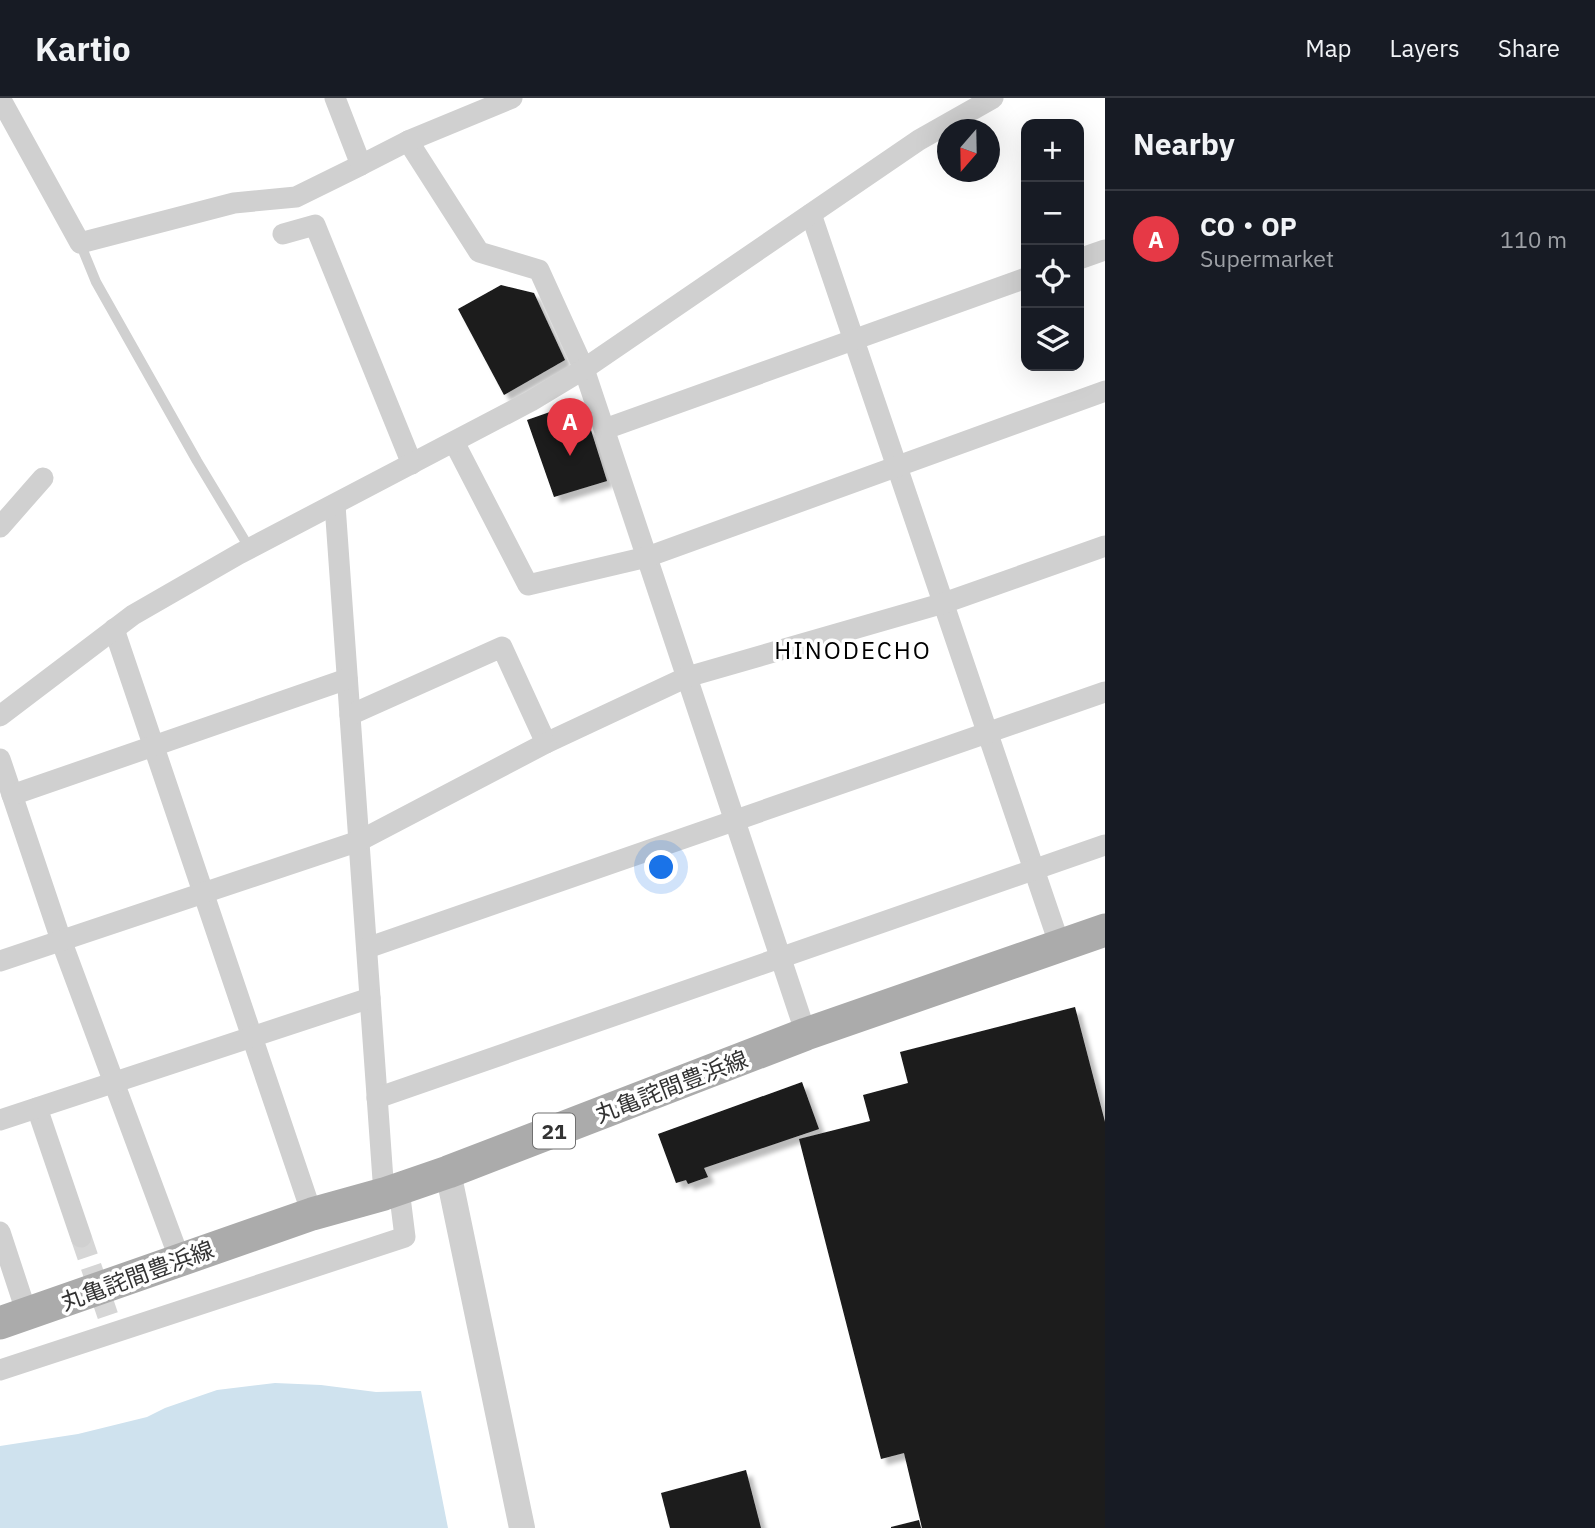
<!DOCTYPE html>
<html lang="en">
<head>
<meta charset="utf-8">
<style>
  body { margin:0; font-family:"IBM Plex Sans","Noto Sans JP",sans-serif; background:#20242c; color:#f1f3f6 }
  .controls { position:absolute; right:21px; top:21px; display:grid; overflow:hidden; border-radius:14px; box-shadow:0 7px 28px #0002 }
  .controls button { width:63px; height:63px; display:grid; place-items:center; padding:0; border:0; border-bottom:2px solid #363941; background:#171b24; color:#f1f3f6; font:35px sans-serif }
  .compass { position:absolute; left:937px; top:21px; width:63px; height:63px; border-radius:50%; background:#171b24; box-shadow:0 7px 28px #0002; rotate:200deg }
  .you { position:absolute; left:662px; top:770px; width:24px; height:24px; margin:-18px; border:5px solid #fff; border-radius:50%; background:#1a73e8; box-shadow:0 0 0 10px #1a73e833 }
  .badge { display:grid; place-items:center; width:46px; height:46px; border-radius:50%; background:#e63946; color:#fff; font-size:23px; font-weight:700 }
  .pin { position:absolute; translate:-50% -58px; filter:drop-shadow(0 2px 4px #0008) }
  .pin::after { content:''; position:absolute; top:37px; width:24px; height:21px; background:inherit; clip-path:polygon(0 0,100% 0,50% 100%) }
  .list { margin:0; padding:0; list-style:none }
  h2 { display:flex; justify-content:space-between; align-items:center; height:91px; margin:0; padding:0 28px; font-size:30px }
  h2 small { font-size:23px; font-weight:400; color:#9ea1a6 }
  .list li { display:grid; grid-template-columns:46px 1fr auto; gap:21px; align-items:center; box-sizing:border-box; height:98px; padding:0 28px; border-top:2px solid #363941 }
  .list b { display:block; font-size:26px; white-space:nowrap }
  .list p { margin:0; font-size:23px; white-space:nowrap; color:#9ea1a6 }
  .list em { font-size:23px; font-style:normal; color:#9ea1a6 }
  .icon { flex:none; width:38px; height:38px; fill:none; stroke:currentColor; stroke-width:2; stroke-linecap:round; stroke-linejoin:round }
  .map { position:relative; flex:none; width:1105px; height:1430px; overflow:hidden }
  header { display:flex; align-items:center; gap:42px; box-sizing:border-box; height:98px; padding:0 35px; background:#171b24; border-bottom:2px solid #363941 }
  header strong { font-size:33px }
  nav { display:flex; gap:38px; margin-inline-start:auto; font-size:24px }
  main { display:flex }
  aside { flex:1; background:#171b24 }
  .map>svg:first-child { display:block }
  .water { fill:#cfe2ee }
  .building { fill:#1a1a1a; filter:url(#shadow) }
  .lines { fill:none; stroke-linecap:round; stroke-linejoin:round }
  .minor-tunnel { stroke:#d6d6d6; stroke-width:21; stroke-dasharray:21 10; stroke-linecap:butt }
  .service { stroke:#d0d0d0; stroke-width:10 }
  .minor { stroke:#d0d0d0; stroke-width:21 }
  .tertiary { stroke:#d0d0d0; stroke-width:26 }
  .primary { stroke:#ababab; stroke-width:33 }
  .labels { text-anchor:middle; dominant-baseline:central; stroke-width:7; stroke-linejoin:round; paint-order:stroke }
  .shield { fill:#fff; stroke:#707070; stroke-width:2 }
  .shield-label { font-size:21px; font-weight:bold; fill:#333 }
  .street-label { font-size:23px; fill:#333; stroke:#fff }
  .neighbourhood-label { font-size:24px; letter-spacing:2px; fill:#000; stroke:#fff }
</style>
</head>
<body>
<header>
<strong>Kartio</strong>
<nav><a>Map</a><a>Layers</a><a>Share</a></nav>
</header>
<main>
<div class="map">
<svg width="1105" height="1430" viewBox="0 0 1105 1430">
  <defs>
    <filter id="shadow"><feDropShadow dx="6" dy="6" stdDeviation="2" flood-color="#0004"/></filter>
  </defs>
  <rect width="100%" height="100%" fill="#fff"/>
  <path class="water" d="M275 1285 321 1287 376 1294 421 1293 448 1430H0V1348L78 1336 147 1319 165 1310 217 1292Z"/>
  <g class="building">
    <path d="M501 187 534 195 565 262 504 297 458 211Z"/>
    <path d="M567 308 575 334 590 329 607 383 554 399 527 322Z"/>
    <path d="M1075 909 1105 1024V1430H922L904 1355 881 1361 799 1041 870 1023 863 997 908 985 900 954Z"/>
    <path d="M802 984 819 1031 704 1070 708 1079 688 1086 686 1082 676 1085 658 1036Z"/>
    <path d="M746 1372 761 1430H670L661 1395Z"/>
    <path d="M919 1422 921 1430H891V1429Z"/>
  </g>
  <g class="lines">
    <path class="minor-tunnel" d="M81 1139 110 1224"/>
    <path class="service" d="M80 145 96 184 197 363 250 451"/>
    <g class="minor">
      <path d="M0 0 80 145 234 105 296 99 361 67"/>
      <path d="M335 0 361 67 408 43 479 154 539 172 584 271 806 936"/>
      <path d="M408 43 512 0"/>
      <path d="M811 116 1060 848"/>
      <path d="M283 136 315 127 412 366"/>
      <path d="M1079 161 1105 152"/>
      <path d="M605 331 1026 180"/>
      <path d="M454 344 528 487 647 459 1105 293"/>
      <path d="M335 407 384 1096"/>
      <path d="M0 429 43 380"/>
      <path d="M114 531 312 1116"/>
      <path d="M350 617 502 549 546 645 687 579 944 505 1105 448"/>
      <path d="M0 618 133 517 239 456 531 303 584 271 919 42 993 0"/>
      <path d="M0 661 61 842 180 1162"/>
      <path d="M12 697 347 581"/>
      <path d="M367 850 1105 594"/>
      <path d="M0 863 359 743 546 645"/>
      <path d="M377 1000 1105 747"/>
      <path d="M37 1010 81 1139"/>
      <path d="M0 1022 370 900"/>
      <path d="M0 1134 27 1216"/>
      <path d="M0 1272 405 1139 399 1091"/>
    </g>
    <path class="tertiary" d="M448 1074 522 1430"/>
    <path class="primary" d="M0 1225 312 1116 384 1096 448 1074 806 936 1105 832"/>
  </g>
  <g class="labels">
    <rect class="shield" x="533" y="1015.5" width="42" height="35" rx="5"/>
    <g class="shield-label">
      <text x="554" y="1033">21</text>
    </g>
    <g class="street-label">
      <text transform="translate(671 988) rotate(-21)">丸亀詫間豊浜線</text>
      <text transform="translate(137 1177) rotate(-20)">丸亀詫間豊浜線</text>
    </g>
    <g class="neighbourhood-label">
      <text x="853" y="552">HINODECHO</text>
    </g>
  </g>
</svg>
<div class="controls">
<button>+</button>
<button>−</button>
<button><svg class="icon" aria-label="locate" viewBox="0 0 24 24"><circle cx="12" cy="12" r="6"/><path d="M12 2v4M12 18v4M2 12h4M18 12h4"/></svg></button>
<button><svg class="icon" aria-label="layers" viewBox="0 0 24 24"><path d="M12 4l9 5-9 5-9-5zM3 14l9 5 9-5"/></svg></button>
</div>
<svg class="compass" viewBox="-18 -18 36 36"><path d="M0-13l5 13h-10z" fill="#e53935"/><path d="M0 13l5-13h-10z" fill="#9ea1a6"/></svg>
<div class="you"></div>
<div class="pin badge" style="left:570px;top:358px">A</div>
</div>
<aside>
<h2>Nearby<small></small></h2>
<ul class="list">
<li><span class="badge">A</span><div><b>CO・OP</b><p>Supermarket</p></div><em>110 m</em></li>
</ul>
</aside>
</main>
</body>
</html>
